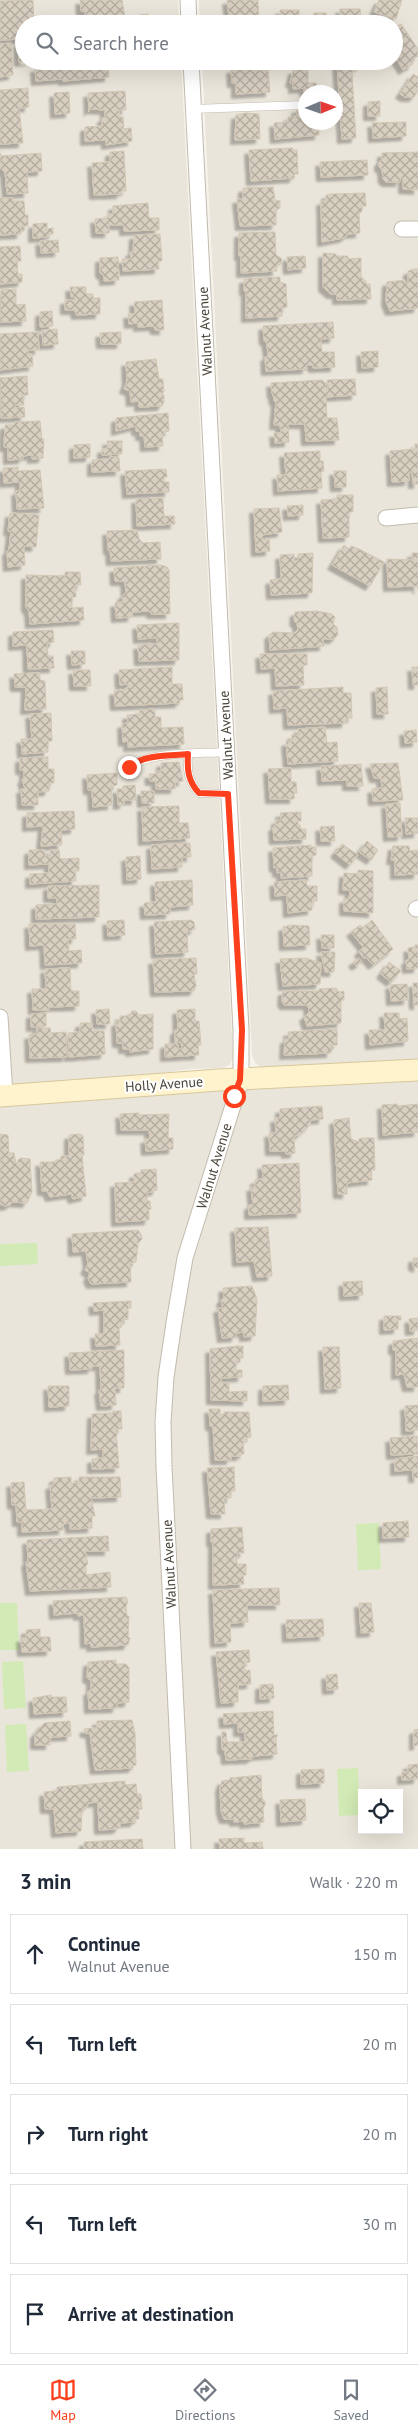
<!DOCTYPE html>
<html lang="en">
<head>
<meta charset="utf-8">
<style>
  body { margin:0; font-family:"PT Sans",sans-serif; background:#f2f2f3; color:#1f2937 }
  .controls { position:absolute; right:15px; bottom:15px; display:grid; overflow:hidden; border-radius:0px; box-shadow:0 5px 20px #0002 }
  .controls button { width:45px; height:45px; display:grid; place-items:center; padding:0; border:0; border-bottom:1px solid #e0e1e3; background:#fff; color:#1f2937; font:25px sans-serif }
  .compass { position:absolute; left:298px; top:85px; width:45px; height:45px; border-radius:50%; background:#fff; box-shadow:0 5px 20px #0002; rotate:88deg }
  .stop { position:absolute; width:15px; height:15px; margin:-11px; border:4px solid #fc3f1d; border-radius:50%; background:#fff }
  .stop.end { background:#fc3f1d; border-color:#fff; box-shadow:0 1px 5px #0008 }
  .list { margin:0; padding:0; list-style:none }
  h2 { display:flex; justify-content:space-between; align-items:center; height:65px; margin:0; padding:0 20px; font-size:21px }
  h2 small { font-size:16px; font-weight:400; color:#747a83 }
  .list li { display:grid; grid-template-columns:32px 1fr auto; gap:15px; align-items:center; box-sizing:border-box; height:80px; margin:0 10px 10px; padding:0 10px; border:1px solid #e0e1e3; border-radius:0px }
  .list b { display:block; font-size:19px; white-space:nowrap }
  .list p { margin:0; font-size:16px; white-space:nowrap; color:#747a83 }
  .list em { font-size:16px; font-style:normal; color:#747a83 }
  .icon { flex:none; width:28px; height:28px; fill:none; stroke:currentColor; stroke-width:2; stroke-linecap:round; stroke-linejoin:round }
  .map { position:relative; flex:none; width:418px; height:1849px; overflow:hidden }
  .search { position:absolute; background:#fff; box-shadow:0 5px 20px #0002; left:15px; right:15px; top:15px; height:55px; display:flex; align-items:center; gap:12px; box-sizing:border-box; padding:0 18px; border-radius:28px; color:#747a83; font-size:19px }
  .sheet { height:515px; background:#fff }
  nav { display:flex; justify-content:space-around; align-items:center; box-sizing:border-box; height:70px; border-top:1px solid #e0e1e3; background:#fff; font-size:14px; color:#747a83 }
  nav a { display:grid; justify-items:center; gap:2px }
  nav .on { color:#fc3f1d }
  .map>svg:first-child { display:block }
  .residential { fill:#eae5da; fill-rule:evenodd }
  .garden { fill:#d2eab5 }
  .building { fill:url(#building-cross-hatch); stroke:#d3c7b4; filter:url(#shadow) }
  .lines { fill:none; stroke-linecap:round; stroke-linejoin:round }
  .lane-casing { stroke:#c2bbae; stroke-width:9 }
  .street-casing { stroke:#c2bbae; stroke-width:17 }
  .secondary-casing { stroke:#d6c79b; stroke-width:23 }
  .lane { stroke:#fff; stroke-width:8 }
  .street { stroke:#fff; stroke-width:15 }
  .secondary { stroke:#fff3cd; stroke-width:21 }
  .route { stroke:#fc3f1d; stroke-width:6 }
  .labels { text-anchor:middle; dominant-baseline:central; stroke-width:4; stroke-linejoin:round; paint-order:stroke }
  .street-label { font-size:14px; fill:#4b4439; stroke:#fff }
</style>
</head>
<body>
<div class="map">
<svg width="418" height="1849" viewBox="0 0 418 1849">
  <defs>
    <pattern id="building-cross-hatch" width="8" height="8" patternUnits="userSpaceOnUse" patternTransform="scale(1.25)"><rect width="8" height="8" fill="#d8cfc1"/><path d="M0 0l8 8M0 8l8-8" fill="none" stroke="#b1aa9e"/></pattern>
    <filter id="shadow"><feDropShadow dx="-4.5" dy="4.5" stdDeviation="1" flood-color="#0004"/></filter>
  </defs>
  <rect width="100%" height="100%" fill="#f6f3ec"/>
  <g class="residential">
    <path d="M0 0H178L179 24H24V61H181L233 1057 230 1064 224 1068 190 1069 5 1095H0Z"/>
    <path d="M199 0H418V1059L262 1067 255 1063 252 1054 202 61H394V24H200ZM306 92H336V122H306Z"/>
    <path d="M418 1081V1849H0V1102ZM362 1793H399V1830H362Z"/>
  </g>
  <g class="garden">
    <path d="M37 1243 38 1264 0 1266V1244Z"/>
    <path d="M379 1523 381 1569 358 1570 356 1524Z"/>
    <path d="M0 1603H17L19 1650H0Z"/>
    <path d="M23 1661 26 1708 4 1709 2 1662Z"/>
    <path d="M26 1724 29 1771 7 1772 5 1725Z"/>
    <path d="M358 1768 360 1815 339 1816 337 1769Z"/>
  </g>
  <g class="building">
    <path d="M33 0 34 24H24V39L0 40V1Z"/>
    <path d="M80 0H122L125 17 148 14 149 24H86L85 11H81Z"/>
    <path d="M227 0H258L259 23 230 24Z"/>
    <path d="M379 0H402L396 19 374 12Z"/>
    <path d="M340 9H360L361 20 340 21Z"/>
    <path d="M280 10H299V24H281Z"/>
    <rect x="314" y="13" width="12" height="8"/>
    <path d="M401 24 418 49V56L411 60 413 64 403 70 394 55V28Z"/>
    <path d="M18 42H24V61H30L19 62Z"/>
    <path d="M11 43 13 75 0 77V44Z"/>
    <path d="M81 61H86V64L108 61 109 77 63 81V79L36 81 35 68 70 65V63Z"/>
    <path d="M235 61H308V62L235 65Z"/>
    <path d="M337 63H352L356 68V72H352L356 138 342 139Z"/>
    <path d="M255 68V70H268L270 92 236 94V83H232L231 69Z"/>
    <path d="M308 69V83H316L317 91 304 92V88L293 89V83H290L293 70Z"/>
    <path d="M413 74 418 77V91L414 97H405L400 94Z"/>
    <path d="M28 88 29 107 19 108 23 143 0 144V90Z"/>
    <path d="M125 91 126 110H119L120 117H123L124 127 121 129 131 128 132 141 106 145V140L85 141V127L102 126V118H105V110L90 109 89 112 88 93Z"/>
    <path d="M69 92 70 113 55 114 54 93Z"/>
    <path d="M380 101V116H368V102Z"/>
    <path d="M306 108V122H318L319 135 275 139 274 123 288 122V117L297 116 296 109Z"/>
    <path d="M246 113 259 114 260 139 235 140 236 115Z"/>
    <path d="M406 122V136L373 138 372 123Z"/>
    <path d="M293 148V150H297L298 174H294V178L251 181 249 150Z"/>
    <path d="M124 151 126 191H121V194L94 195 92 163 110 162V152Z"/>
    <path d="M418 152V190L403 189V178H400V182H386L383 179 382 169 379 167V162L382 159V153Z"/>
    <path d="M0 153 2 156 41 153 42 171 27 172 28 193 7 194 5 172 0 168Z"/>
    <path d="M367 160 368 175 321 177 320 162Z"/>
    <path d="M273 187 275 200 280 201V208L276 210V225L240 226 237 199H243V188Z"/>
    <path d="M365 193 366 206H362V211L359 214 360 233 347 234V236L343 238 322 242 321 201H326V195L331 194Z"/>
    <path d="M0 198H13V201H24L25 215H28V226H21V234L0 235Z"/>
    <path d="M148 203 149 218H159V230L124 231V225H109V233H96L95 219 108 218V214H113V206Z"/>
    <path d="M47 223V229L53 228V234L47 235 48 237 33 238V224Z"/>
    <path d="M275 232 276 255 282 259 280 265H276L277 271 241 273V256H239V233Z"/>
    <path d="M160 234 162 261H158L159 269 123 271 122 259H131L130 252H133L134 235Z"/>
    <path d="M58 240 59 252 41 253 40 241Z"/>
    <path d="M20 246 21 261H17L18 274H22V282L0 284V247Z"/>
    <path d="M323 253 336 254V256H348V259L361 258V277L366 281V284H370L371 299 337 300V294H331L323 287Z"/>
    <path d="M305 256 306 268 288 270 287 257Z"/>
    <path d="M118 257 119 280 104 281V276L100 273V258Z"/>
    <path d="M414 269H418V308L390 311 386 301 387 282 405 280V283H408V271Z"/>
    <path d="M280 277V282L286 284 287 307 282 308V316L246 318V291H244V279Z"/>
    <path d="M70 287H86V294H93V298H100V314L76 315 75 310H65V300H75V297H71Z"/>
    <path d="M16 289V305L25 304 26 321 0 322 1 290Z"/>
    <path d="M162 300 164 330H155L154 326 138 327V323L129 324 128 314H135L134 302Z"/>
    <path d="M52 311 53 326 40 327V312Z"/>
    <path d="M333 322 334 338 321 339 322 352H334L335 367 313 368V365H306L307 369 266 371 265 357 268 356V352L266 340 264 341 263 326Z"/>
    <path d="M57 329 58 344 43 345 42 330Z"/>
    <path d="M38 332 39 350H28V354H32L33 366 0 370V334Z"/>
    <path d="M121 332V344H101L100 333Z"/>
    <path d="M378 351V367L362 368 361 352Z"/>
    <path d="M156 359 159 379H163L164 392 161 394 164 395V402L162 406 139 407V401L131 402 130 391 124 389 127 381 126 362Z"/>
    <path d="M27 376 28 395H23L24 405H15L16 408 24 407 25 417 1 418 0 378Z"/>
    <path d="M355 379 356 395 326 397 327 418H337L339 440 306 441 305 424H288L289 442 275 443 274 433H281L280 425H274L276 401H274L273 394H272L271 383 322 380 326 383 325 388H328L327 380Z"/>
    <path d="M168 413 169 431 164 432 162 435 163 446 145 447 144 436H140V431H136V426L116 431V418Z"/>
    <path d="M40 421 42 439H44L43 458 32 459V455L23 456V459L8 460V447H4L5 425H14V422Z"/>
    <path d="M107 441H122V454L102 455V449L108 448Z"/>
    <path d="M90 444V457L74 458V445Z"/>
    <path d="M415 444H418V484H413L412 472H409V481L392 482 390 451 415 449Z"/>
    <path d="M320 451V461H323L324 471 321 472 322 488 278 491 277 475H286L284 453Z"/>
    <path d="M110 456 119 458 120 471 92 472V460L110 459Z"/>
    <path d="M18 467V471L40 470 44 508 17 509 16 491H20V482L4 483 3 468Z"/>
    <path d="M166 469 167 477H164V482H169V492L127 494 125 471Z"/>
    <path d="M334 471H346V487H335Z"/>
    <path d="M337 495H353V512H349V537L323 538 321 500 337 499Z"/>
    <path d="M163 498 164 516H174L175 524 137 526 136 499Z"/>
    <path d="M303 505V515L288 516 287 506Z"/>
    <path d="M279 508 282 532 262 535V540L269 539 270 551 256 552 254 509Z"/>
    <path d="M10 513 39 515 36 547 24 546 25 565 8 567 7 551 9 550 11 531H8Z"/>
    <path d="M137 530 139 539 143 543 160 542 161 559 111 561 110 550H108L107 531Z"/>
    <path d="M344 545 349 549 351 546 359 549 384 562 370 586 332 565Z"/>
    <path d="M313 553 312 593 271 595 270 580 281 579 280 555 294 554V561H298V554Z"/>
    <path d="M412 553H418V590L417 586 388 587 387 559 412 560Z"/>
    <path d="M161 565 167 567 169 570 170 614H151V611L132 612V617L116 618 115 603 123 602 122 596 126 593 125 581H115L114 568Z"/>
    <path d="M65 572H80L81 585H75L76 597H72V608L83 607 84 620 30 624 29 611 26 607V575L65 576Z"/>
    <path d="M317 611 332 614 335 617 333 624 337 627 338 635 334 639H323L324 646 270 650 269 635 273 632 294 633 298 629 297 624 294 621 295 612Z"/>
    <path d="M179 623V660L139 661 138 645 157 644V638L138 639 137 625Z"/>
    <path d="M53 630 54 642 47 643 48 656H53L54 668 28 669 27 645 13 646V632Z"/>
    <path d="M71 651H85V664L72 665Z"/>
    <path d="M260 654H307V665H303L304 685 276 686 275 668 261 669Z"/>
    <path d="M172 667V684H182L183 700H179L180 703 115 706 114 691 125 690V688H128V684L120 685 119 670Z"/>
    <path d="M412 667H418V685H413Z"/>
    <path d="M73 670H90L91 686H74Z"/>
    <path d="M40 673V680L45 681 46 709 25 710 26 687H15L14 674Z"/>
    <path d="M343 687V693H351L352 718H346V723L288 725 287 708 274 709 273 691Z"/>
    <path d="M387 687 388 714H377L376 688Z"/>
    <path d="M155 709V717H161V728L183 727 184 744 128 747V741L123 742 122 724 128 723 127 715 140 714V710Z"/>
    <path d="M51 713 52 741H48V752L22 754 21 739H32L30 714Z"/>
    <path d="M325 727 327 743 337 742 338 761 288 764 286 742 292 741V735H299L298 729Z"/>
    <path d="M416 730 417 742 405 743 404 731Z"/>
    <path d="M48 757V769H54V783H49V791L38 792V805H22L21 789H25L22 779H24V770H20V758Z"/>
    <path d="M179 762 183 781 175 782V789H156V781H150L149 774H157V771H161V763Z"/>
    <path d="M398 763 403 800 373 801 372 789 382 788 381 778H374L370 764Z"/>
    <path d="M361 764 363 786H347V780L322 781 321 766Z"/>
    <path d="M291 768V782H296L297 793H294V799H270L268 769Z"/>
    <path d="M117 773V785L111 786 112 805 93 807 92 790H88L87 775Z"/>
    <path d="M135 785 136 800H124V804L118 805 117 789H123V786Z"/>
    <path d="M141 791H154V803H142Z"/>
    <path d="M400 803 402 836 388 837 386 804Z"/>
    <path d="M179 806V823H188L190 838 143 841 142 807Z"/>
    <path d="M74 811 75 829 61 830 62 845 41 846 43 826 27 827V813Z"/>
    <path d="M301 812V821H298V825H300L301 829H306V839L274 840 273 827 276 826V820H281L280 813Z"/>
    <path d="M405 818H418V833L406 834Z"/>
    <path d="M334 826 335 841H321L320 827Z"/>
    <path d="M367 841 378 850 371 860 359 852Z"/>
    <path d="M190 843 191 857H182V867L152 869 151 845Z"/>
    <path d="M342 844 358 855 350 865 335 853Z"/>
    <path d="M311 845V847H316V855L312 856V876L281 878V872L277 873V867L274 868 273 848Z"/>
    <path d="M393 846H409L410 851 418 850V874L395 875V860H391Z"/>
    <path d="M29 850H45V856L51 855 50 850H59L60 859 79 858V871H75L76 881 30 884V874L49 873V864L29 865Z"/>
    <path d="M140 856 141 879 127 880 126 857Z"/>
    <path d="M358 870 373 871V913L344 911V899H349L350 890H343L344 873 358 874Z"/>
    <path d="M192 880 193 905 170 907V914L145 915 144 903 156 902 155 882Z"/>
    <path d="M306 880 307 886H317V901H312V910L288 913 287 895 275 896 274 882Z"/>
    <path d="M99 885V917L36 919V905L57 904V898H48V886Z"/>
    <path d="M124 920 125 935 108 936 107 921Z"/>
    <path d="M191 920 194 922 195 929 187 932 188 952 156 954 154 922Z"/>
    <path d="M372 920 393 949 373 965 366 957 364 959 359 952 363 947 351 932 360 925 363 928Z"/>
    <path d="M29 924H75L76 939H68L69 951 81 950 82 963 45 965 44 945 30 946Z"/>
    <path d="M292 925 309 926 310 945 284 946 283 927Z"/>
    <path d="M321 935H334V948H322Z"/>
    <path d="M415 945H418V968L407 969 406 960H409L408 948 415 947Z"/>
    <path d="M321 952H335L334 972H325Z"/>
    <path d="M196 958 197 974H194L196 986 194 991 155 992 153 960Z"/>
    <path d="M306 958 321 963 320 984 283 986 280 959Z"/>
    <path d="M359 958 362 962 356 966 353 962Z"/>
    <path d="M389 962 401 971 391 982 381 974Z"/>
    <path d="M70 968 71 991H79V1006L49 1007V1010H33L32 989H46L45 969Z"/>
    <path d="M413 983H418V1005H414Z"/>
    <path d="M407 984 408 1000 391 1001 390 985Z"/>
    <path d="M336 988 339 992 344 991V1000H341V1023L307 1026 304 1017 309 1012 308 1005H284L282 1001 283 991H319V989Z"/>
    <path d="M109 1009 110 1024H97L96 1010Z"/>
    <path d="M195 1009V1021H199L201 1045H198L199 1055 165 1057V1044H178V1049H182L181 1042 175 1043V1030H178L177 1010Z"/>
    <path d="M132 1011H136L139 1015 153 1014V1049L130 1052V1049H123V1043H117L116 1022H120V1016H130Z"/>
    <path d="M46 1013V1026L31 1027V1014Z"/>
    <path d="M384 1013H399V1019L407 1018 408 1041 370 1045 369 1030H385Z"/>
    <path d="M80 1023H92V1031H104L105 1054 69 1057 68 1033 80 1032Z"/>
    <path d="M37 1028H50L51 1033 66 1032 67 1057 30 1058 29 1035 37 1034Z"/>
    <path d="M337 1029V1045H331V1053L284 1055 285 1039H289L288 1032Z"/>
    <path d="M397 1104V1106L418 1104V1132L383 1135 382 1105Z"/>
    <path d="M322 1106 323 1119 310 1120V1125L299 1135 294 1136 295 1153 286 1154V1151H270L269 1133H276L275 1118H280V1109Z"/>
    <path d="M139 1113V1115L169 1114 168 1138H173V1149L146 1151 145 1139H150L149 1130H121L120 1114Z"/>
    <path d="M349 1118 351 1139 359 1142V1139L363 1138H374L375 1170H371L372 1180 347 1183V1194H338L334 1120Z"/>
    <path d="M0 1134 8 1135 9 1153H14L16 1164H18V1160L21 1158 30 1159 32 1192 27 1203 13 1202 10 1205 5 1206 0 1204Z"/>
    <path d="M80 1134 83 1136 84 1155H82L86 1196 73 1199 71 1194 50 1197 47 1191H42L40 1162H53L61 1159V1156H69V1135Z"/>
    <path d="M299 1163 301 1213 249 1215V1205H253L251 1187H255V1180L263 1179 262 1165Z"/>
    <path d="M156 1169 157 1190 147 1193V1201H150L151 1209 147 1210 149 1211V1220L116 1222 115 1183 134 1182V1174L141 1173V1170Z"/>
    <path d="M268 1227 272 1276 257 1277 254 1261 237 1262 235 1228Z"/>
    <path d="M138 1230 141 1234 142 1239 138 1243H135L138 1245 136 1262 130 1263 131 1282 91 1284 88 1278 90 1273 85 1270 88 1264 86 1251 73 1252 72 1234Z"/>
    <path d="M413 1258H418V1268L413 1266Z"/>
    <path d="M362 1281 363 1295 344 1296 343 1282Z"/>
    <path d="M252 1286 257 1299 255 1336 244 1337V1332L236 1333V1337L222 1338 218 1308H223L221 1300 224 1297 223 1288Z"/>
    <path d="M131 1301V1308H128V1319L122 1320 121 1328H119L120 1345 96 1346 95 1334H104V1310L94 1311 93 1303Z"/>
    <path d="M384 1316H401V1320H398V1329L384 1330Z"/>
    <path d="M418 1318V1330L410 1331 409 1319Z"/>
    <path d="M418 1338V1387H407L404 1374 396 1375V1350H393V1341Z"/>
    <path d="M237 1346H243V1358H240V1362H236V1370H242V1377L221 1378V1383H229V1392L247 1391V1401L211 1400 210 1349Z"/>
    <path d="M323 1347H339L341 1388 325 1389Z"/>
    <path d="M124 1350V1388H115L116 1405 101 1406 99 1390H101L100 1366H92V1369L70 1370 69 1353Z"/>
    <path d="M288 1385 289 1400 263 1401V1386Z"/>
    <path d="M48 1386H69V1406L49 1407Z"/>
    <path d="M418 1405V1430L406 1431 405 1406Z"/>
    <path d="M209 1409H220V1414H225L224 1412H249L251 1437 246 1438V1442H243L244 1454H241V1456H231V1460H215L213 1426H210Z"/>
    <path d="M113 1411H121L122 1429H116L119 1468 92 1469V1459L103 1458V1449L91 1450 92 1414 113 1413Z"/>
    <path d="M417 1436 418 1454 391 1455 390 1438Z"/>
    <path d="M418 1456V1478H413V1470L395 1471V1459Z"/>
    <path d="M234 1467 235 1491H230L231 1498H224L225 1514H211L207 1468Z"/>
    <path d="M71 1477V1483H79V1477H120L121 1497 91 1498 95 1516H92V1528L70 1529V1523L63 1524V1530L22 1532V1522H17L16 1504 12 1505 11 1483 24 1482 26 1510 52 1509 50 1485H54V1478Z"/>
    <path d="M408 1521 409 1537 383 1538V1523Z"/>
    <path d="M242 1527 244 1553H237V1564H246V1575H243L244 1584 213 1585V1542H211V1529Z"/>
    <path d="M108 1536 109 1551H85L88 1564 86 1565V1575L110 1572 111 1587 30 1591 26 1562H28L27 1540Z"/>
    <path d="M279 1588 280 1605H247L248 1622 230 1623 231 1642 215 1643 213 1590Z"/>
    <path d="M126 1597 128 1601 126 1606 127 1616H129L128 1637 130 1638 128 1645 91 1647V1643L85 1644 84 1615 78 1616V1613L54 1615 53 1601Z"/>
    <path d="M359 1603H371L374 1632 361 1633Z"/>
    <path d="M323 1619 324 1636 287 1638 286 1620Z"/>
    <path d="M40 1629V1637H50L51 1651 22 1652 21 1638H26V1630Z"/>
    <path d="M249 1650 250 1662 244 1663 245 1671 250 1670 251 1684 238 1685V1702L221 1703 216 1652Z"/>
    <path d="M116 1660V1664H126L129 1668V1702L117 1703V1708L89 1709 88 1691H91V1680L87 1678 88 1662Z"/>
    <path d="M337 1674 338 1689 327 1690 326 1675Z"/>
    <path d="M273 1684 274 1698 260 1699V1685Z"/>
    <path d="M51 1695V1697H66L67 1712 34 1714 33 1698Z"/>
    <path d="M273 1711 274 1735H278L276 1738 277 1754 255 1756 251 1759 226 1760 225 1751 222 1749V1732H226L227 1742H243L245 1741V1732H238V1723L224 1724 223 1714Z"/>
    <path d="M132 1720 135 1733 136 1765 133 1766V1768L95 1770 90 1733H85L84 1729 97 1728V1721Z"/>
    <path d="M70 1721 71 1736 53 1737 50 1739V1745H35V1734L44 1723Z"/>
    <path d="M418 1729V1745L414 1746V1730Z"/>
    <path d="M418 1764V1779L402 1780V1772H408V1765Z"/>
    <path d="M324 1769V1783L301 1784V1770Z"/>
    <path d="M261 1775 262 1798 266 1803 263 1808 264 1822 244 1824V1821L234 1822V1819H224L221 1811 220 1788 222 1781 230 1780V1778Z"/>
    <path d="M125 1781V1785L136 1784 137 1794H141L142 1809H138L139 1819H135V1822L120 1823V1827L117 1829 99 1830 98 1802 89 1803 85 1810H82L81 1831 56 1833 54 1809H45L44 1792 57 1791V1787Z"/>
    <path d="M305 1799 306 1820 281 1822 280 1800Z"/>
    <path d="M244 1838V1843L262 1842 263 1849H220L219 1839Z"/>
    <path d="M142 1839 143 1849H84V1842Z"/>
  </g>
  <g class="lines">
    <g class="lane-casing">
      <g id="lane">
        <path d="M193 109 306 105"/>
        <path d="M188 754C187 770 188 781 199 793L229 794"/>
        <path d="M129 767C151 751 199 754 226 752"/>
      </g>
    </g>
    <g class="street-casing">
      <g id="street">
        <path d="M188 0 189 24"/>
        <path d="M402 229H418"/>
        <path d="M386 518 418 515"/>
        <path d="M416 909 418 908"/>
        <path d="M0 1017 5 1095"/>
        <path d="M183 1849 164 1466 163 1422 166 1377 174 1323 185 1258 241 1080V1030L191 61"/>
      </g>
    </g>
    <g class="secondary-casing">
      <path id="secondary" d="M0 1096 219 1080 418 1070"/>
    </g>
    <use href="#lane" class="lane"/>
    <use href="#street" class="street"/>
    <use href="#secondary" class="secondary"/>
  </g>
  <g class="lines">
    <path class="route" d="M129 767C145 754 168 756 188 754 187 770 188 781 199 793L228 794 242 1030 240 1080 234 1096"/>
  </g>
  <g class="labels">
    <g class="street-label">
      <text transform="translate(205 331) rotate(-93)">Walnut Avenue</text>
      <text transform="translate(226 735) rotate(-93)">Walnut Avenue</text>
      <text transform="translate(164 1084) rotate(-4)">Holly Avenue</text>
      <text transform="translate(214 1166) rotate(-73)">Walnut Avenue</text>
      <text transform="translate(169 1564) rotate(-93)">Walnut Avenue</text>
    </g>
  </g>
</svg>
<div class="controls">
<button><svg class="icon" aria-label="locate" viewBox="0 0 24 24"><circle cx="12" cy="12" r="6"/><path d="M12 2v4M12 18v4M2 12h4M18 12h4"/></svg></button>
</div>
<svg class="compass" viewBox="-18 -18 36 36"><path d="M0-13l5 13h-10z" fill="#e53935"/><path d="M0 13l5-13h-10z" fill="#747a83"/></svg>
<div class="stop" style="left:234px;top:1096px"></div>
<div class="stop end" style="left:129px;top:767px"></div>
<div class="search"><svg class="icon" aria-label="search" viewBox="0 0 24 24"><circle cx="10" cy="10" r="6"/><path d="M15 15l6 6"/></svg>Search here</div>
</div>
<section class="sheet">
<h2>3 min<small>Walk · 220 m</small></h2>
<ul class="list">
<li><svg class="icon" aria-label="ahead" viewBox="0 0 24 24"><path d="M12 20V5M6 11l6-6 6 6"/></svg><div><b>Continue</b><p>Walnut Avenue</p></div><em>150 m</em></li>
<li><svg class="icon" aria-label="left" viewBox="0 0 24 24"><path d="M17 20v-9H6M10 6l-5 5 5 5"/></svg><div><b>Turn left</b></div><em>20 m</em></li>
<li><svg class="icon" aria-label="right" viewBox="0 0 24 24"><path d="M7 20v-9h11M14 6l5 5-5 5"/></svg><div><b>Turn right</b></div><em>20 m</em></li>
<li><svg class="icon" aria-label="left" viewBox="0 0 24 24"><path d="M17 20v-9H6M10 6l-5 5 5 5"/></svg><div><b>Turn left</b></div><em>30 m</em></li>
<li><svg class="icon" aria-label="arrive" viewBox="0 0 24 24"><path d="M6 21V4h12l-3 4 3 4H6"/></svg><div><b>Arrive at destination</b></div></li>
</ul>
</section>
<nav>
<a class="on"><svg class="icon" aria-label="map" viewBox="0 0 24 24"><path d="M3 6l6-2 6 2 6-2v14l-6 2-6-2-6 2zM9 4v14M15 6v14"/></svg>Map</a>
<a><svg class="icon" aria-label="directions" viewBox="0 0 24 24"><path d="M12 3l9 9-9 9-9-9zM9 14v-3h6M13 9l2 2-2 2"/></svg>Directions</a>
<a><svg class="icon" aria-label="saved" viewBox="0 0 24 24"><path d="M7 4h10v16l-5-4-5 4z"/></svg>Saved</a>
</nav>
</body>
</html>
